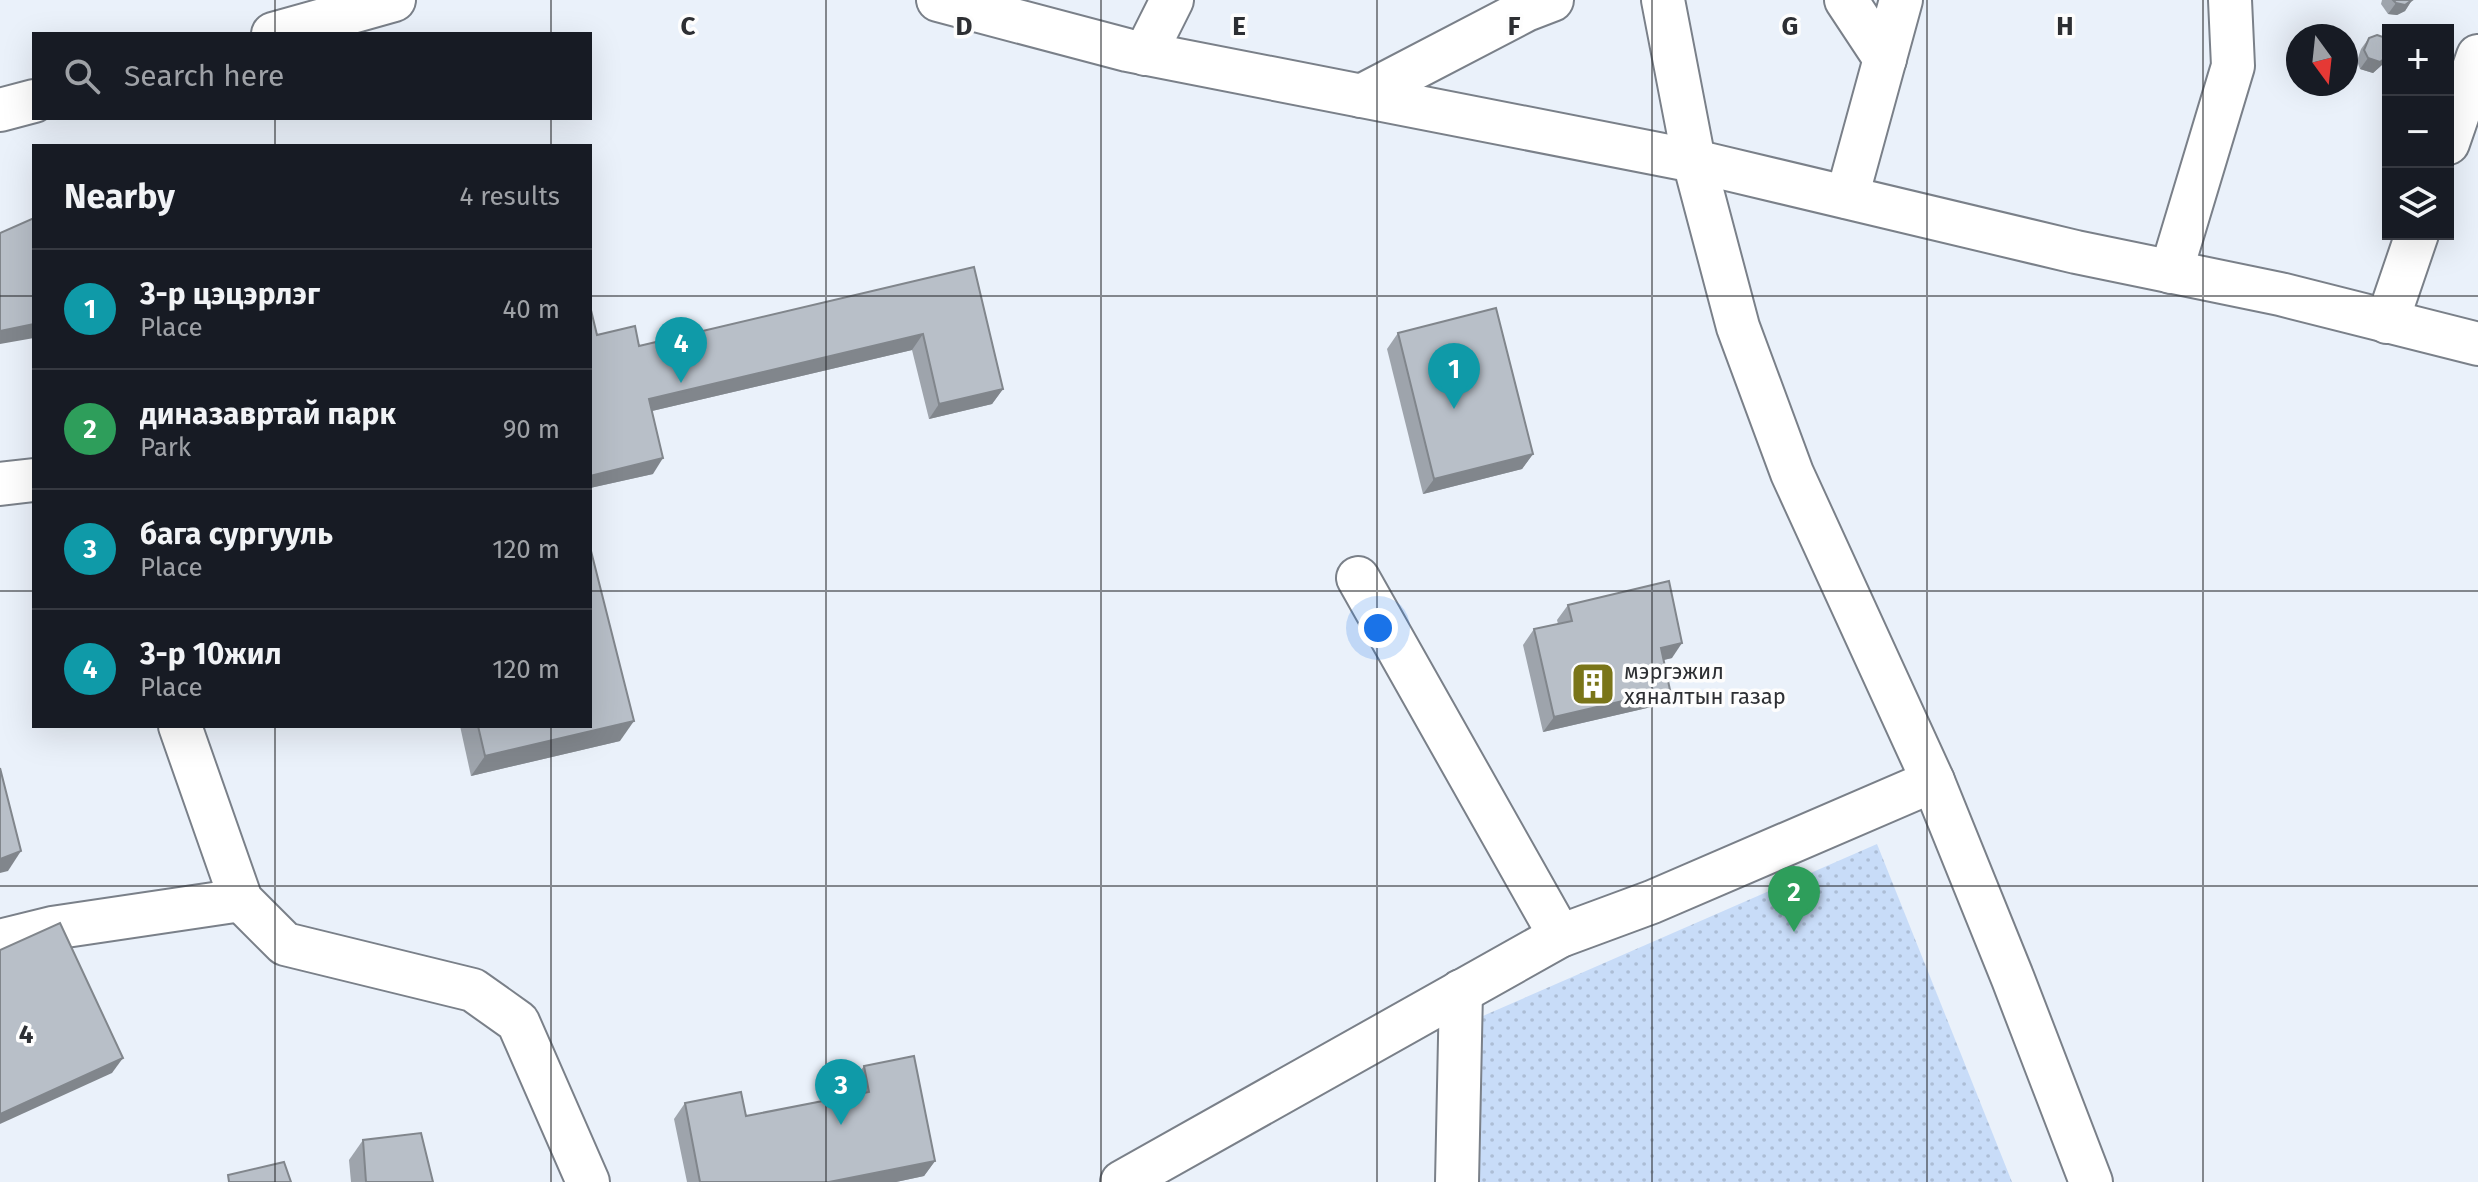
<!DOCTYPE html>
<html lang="en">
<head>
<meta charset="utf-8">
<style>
  body { margin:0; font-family:"Fira Sans",sans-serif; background:#20242c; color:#f1f3f6 }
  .controls { position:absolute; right:24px; top:24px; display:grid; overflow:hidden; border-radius:0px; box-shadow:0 8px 32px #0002 }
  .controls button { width:72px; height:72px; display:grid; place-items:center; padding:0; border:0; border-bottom:2px solid #363941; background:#171b24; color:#f1f3f6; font:40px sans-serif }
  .compass { position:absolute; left:2286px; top:24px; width:72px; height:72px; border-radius:50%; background:#171b24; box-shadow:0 8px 32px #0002; rotate:165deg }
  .you { position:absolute; left:1378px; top:628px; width:28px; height:28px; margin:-20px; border:6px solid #fff; border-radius:50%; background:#1a73e8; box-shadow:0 0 0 12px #1a73e833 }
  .badge { display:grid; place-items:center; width:52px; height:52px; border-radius:50%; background:#7a7519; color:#fff; font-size:26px; font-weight:700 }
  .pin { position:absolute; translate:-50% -66px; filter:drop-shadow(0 2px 4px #0008) }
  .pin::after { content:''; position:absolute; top:42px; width:28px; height:24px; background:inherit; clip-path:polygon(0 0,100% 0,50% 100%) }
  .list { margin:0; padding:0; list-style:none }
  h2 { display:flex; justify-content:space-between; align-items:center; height:104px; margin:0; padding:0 32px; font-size:34px }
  h2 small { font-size:26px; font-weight:400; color:#9ea1a6 }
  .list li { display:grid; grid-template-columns:52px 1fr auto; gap:24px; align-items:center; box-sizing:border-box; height:120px; padding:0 32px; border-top:2px solid #363941 }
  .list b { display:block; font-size:30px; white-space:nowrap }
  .list p { margin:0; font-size:26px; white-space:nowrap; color:#9ea1a6 }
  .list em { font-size:26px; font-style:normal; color:#9ea1a6 }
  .icon { flex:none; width:44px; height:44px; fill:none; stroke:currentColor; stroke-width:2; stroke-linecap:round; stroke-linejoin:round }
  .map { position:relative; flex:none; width:2478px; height:1182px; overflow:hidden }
  .search { position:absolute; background:#171b24; box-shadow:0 8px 32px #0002; left:32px; top:32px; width:560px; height:88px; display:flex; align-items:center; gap:20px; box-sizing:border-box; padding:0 28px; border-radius:0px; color:#9ea1a6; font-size:30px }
  .panel { position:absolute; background:#171b24; box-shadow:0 8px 32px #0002; left:32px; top:144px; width:560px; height:584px; border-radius:0px }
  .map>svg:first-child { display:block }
  .park { fill:url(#park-dots) }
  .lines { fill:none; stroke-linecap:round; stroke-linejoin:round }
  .minor-casing { stroke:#7a8089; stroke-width:46 }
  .minor { stroke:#fff; stroke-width:42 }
  .wall { fill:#9ea4ac }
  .shaded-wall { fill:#81868c }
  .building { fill:#b8bfc8; stroke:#81868c; stroke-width:2 }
  .grid { fill:none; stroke:#2d2f33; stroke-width:2; stroke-opacity:0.55 }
  .labels { text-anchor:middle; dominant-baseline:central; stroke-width:7; stroke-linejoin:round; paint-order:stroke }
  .poi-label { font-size:22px; fill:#2d2f33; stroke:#fdfdfd; text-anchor:start }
  .grid-label { font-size:26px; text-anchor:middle; font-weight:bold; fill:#2d2f33; stroke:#fdfdfd; stroke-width:7; stroke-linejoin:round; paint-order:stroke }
</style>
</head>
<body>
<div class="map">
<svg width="2478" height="1182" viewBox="0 0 2478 1182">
  <defs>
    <pattern id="park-dots" width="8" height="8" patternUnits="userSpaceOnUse" patternTransform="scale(2)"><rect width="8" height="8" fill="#c8dcf8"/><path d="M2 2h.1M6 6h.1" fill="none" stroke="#acbdd5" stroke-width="1.8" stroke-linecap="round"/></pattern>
  </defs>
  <rect width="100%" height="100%" fill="#eaf1fa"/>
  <path class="park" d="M1877 844 2012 1182H1469L1476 1019Z"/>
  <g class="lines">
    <g class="minor-casing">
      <g id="minor">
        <path d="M938 0 1127 50 1694 161 1738 327 1792 473 1933 781 2013 979 2091 1182"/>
        <path d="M1663 0 1694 161 2076 252 2280 294 2478 344"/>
        <path d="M1846 0 1885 59"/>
        <path d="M273 34 394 0"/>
        <path d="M1145 54 1172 0"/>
        <path d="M1361 96 1526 10 1552 0"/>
        <path d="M0 110 34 101"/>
        <path d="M2448 143 2478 56"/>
        <path d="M1847 197 1901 0"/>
        <path d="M2171 272 2233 66 2230 0"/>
        <path d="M2387 322 2417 234"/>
        <path d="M0 484 34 480"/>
        <path d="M1358 578 1560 936"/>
        <path d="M180 726 241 900 285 944 473 990 518 1022 588 1182"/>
        <path d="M0 941 52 928 241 900"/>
        <path d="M1122 1182 1560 936 1652 902 1933 781"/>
        <path d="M1457 1182 1461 991"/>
      </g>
    </g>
    <use href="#minor" class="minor"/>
  </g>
  <g class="wall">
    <path d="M2382 0H2412L2405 11 2397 15 2388 14 2381 4Z"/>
    <path d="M2369 38 2388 41V57L2383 64 2373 73 2360 69 2357 61 2361 49Z"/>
    <path d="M974 267 1003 389 992 404 929 419 912 350 652 411 653 474 590 488V306L597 335 639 346Z"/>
    <path d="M1398 333 1533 454 1522 469 1423 494 1387 349Z"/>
    <path d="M1568 605 1672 658 1664 660 1670 690 1660 705 1543 732 1523 645 1534 629 1558 624 1557 620Z"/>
    <path d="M460 726H590L620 741 471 776Z"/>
    <path d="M864 1066 935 1161 924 1176 896 1182H687L674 1119 685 1103 746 1116 856 1094 853 1081Z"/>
    <path d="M363 1140 433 1182H351L349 1160Z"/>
  </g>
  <g class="shaded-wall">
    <path d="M2412 0 2405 11 2397 15 2388 14 2396 3Z"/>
    <path d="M2388 56 2383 64 2373 73 2360 69 2368 58Z"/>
    <path d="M34 324V338L0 344V331Z"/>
    <path d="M923 334 912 350 639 414 649 399Z"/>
    <path d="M1003 389 992 404 929 419 939 404Z"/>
    <path d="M1533 454 1522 469 1423 494 1434 479Z"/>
    <path d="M663 458 653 474 590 488V476Z"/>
    <path d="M1682 643 1672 658 1650 663 1661 648Z"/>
    <path d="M1670 690 1660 705 1543 732 1554 717Z"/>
    <path d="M634 721 620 741 471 776 485 756Z"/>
    <path d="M21 851 8 871 0 873V859Z"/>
    <path d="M123 1058 112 1073 0 1124V1114Z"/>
    <path d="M935 1161 924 1176 896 1182H829Z"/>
  </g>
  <g class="building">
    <path d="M2393 0H2412L2405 5 2396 3Z"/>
    <path d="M2377 35 2386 38 2388 41V56L2380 62 2368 58 2364 50 2369 38Z"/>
    <path d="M34 218V324L0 331V233Z"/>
    <path d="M974 267 1003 389 939 404 923 334 649 399 663 458 590 476V306L597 335 635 326 639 346Z"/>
    <path d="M1496 308 1533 454 1434 479 1398 333Z"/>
    <path d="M590 547 634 721 485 756 478 726H590Z"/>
    <path d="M1669 581 1682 643 1661 648 1670 690 1554 717 1534 629 1572 621 1568 605Z"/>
    <path d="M0 768 21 851 0 859Z"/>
    <path d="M60 923 123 1058 0 1114V950Z"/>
    <path d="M914 1056 935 1161 829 1182H700L685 1103 741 1092 746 1116 869 1092 864 1066Z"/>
    <path d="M421 1133 433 1182H366L363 1140Z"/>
    <path d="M284 1162 291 1182H229L228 1175Z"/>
  </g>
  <path class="grid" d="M275 0V34M551 0V34M826 0V1182M1101 0V1182M1377 0V1182M1652 0V1182M1927 0V1182M2203 0V1182M275 118V146M551 118V146M0 296H34M590 296H2478M0 591H34M590 591H2478M275 726V1182M551 726V1182M0 886H2478"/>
  <defs>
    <g id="building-square" transform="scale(2.3)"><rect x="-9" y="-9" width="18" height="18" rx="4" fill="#7a7519" stroke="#fdfdfd"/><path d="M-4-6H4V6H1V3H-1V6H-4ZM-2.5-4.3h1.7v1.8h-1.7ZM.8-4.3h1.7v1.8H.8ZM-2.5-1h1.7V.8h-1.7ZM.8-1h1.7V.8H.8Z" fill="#fff"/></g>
  </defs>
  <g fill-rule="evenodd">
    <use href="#building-square" x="1593" y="684"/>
  </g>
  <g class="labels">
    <g class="poi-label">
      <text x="1624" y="671">мэргэжил<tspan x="1624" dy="25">хяналтын газар</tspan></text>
    </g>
  </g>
  <g class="grid-label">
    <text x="688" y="35">C</text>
    <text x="964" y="35">D</text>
    <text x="1239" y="35">E</text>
    <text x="1514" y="35">F</text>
    <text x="1790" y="35">G</text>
    <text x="2065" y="35">H</text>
    <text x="26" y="1043">4</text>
  </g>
</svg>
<div class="controls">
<button>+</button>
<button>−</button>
<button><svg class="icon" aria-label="layers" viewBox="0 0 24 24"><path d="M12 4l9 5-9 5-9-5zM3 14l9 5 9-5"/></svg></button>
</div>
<svg class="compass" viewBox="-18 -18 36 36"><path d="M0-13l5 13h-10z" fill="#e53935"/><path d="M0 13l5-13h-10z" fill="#9ea1a6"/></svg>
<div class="you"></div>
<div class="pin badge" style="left:1454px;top:409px;background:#0f9aa8">1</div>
<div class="pin badge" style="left:1794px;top:932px;background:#2e9e5b">2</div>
<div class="pin badge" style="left:841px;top:1125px;background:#0f9aa8">3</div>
<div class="pin badge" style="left:681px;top:383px;background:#0f9aa8">4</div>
<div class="search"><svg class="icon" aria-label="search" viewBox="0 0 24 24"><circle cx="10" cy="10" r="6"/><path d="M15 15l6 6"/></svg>Search here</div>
<section class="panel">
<h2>Nearby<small>4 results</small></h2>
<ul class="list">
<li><span class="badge" style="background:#0f9aa8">1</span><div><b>3-р цэцэрлэг</b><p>Place</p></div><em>40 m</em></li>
<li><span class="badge" style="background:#2e9e5b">2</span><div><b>диназавртай парк</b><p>Park</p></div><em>90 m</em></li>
<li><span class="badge" style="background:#0f9aa8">3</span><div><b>бага сургууль</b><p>Place</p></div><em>120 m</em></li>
<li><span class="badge" style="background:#0f9aa8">4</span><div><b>3-р 10жил</b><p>Place</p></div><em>120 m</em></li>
</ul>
</section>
</div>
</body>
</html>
